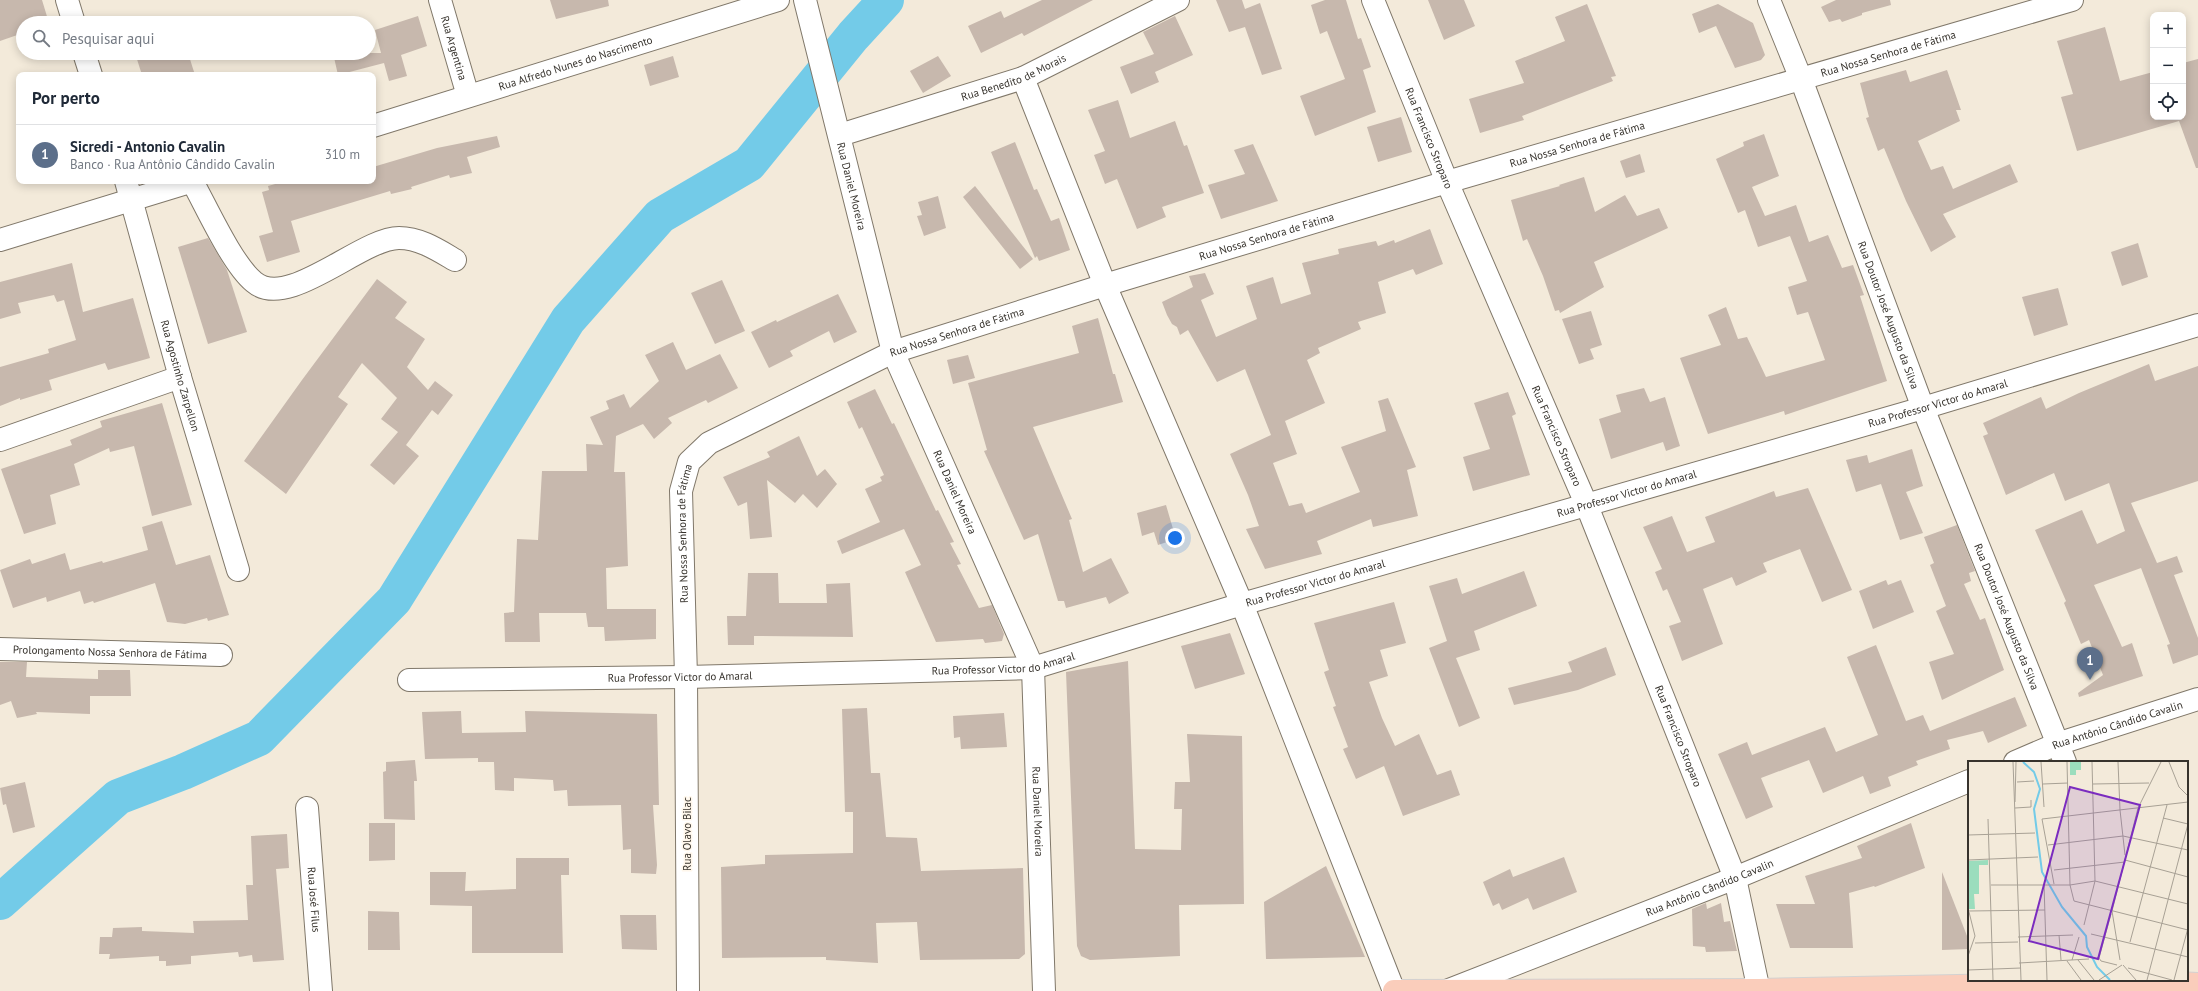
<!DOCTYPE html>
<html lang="pt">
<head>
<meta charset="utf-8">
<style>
  body { margin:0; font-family:"PT Sans",sans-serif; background:#f2f2f3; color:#1f2937 }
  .controls { position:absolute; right:12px; top:12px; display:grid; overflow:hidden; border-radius:8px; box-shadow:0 2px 10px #0003 }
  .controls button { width:36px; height:36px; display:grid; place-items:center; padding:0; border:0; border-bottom:1px solid #e0e1e3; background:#fff; color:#1f2937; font:20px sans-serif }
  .you { position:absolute; left:1175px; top:538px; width:14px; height:14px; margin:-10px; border:3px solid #fff; border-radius:50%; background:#1a73e8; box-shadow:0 0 0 6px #1a73e833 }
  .badge { display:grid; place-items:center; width:26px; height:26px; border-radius:50%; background:#b13f99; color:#fff; font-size:13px; font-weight:700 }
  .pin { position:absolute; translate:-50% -33px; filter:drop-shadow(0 1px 2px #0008) }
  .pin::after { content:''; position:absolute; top:21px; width:14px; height:12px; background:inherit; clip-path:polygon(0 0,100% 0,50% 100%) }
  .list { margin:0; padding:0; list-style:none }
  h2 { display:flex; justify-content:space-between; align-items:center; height:52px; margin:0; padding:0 16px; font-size:17px }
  h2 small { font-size:13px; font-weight:400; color:#747a83 }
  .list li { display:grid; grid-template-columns:26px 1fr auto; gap:12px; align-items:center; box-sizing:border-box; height:60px; padding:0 16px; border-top:1px solid #e0e1e3 }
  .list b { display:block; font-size:15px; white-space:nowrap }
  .list p { margin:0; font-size:13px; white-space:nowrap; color:#747a83 }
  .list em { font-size:13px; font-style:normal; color:#747a83 }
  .icon { flex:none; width:22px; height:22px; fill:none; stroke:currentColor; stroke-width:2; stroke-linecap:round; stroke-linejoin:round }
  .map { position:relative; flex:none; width:2198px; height:991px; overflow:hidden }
  .search { position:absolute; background:#fff; box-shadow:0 2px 10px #0003; left:16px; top:16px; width:360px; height:44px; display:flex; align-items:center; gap:10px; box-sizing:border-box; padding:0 14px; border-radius:22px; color:#747a83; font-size:15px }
  .panel { position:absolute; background:#fff; box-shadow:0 2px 10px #0003; left:16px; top:72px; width:360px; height:112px; border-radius:8px }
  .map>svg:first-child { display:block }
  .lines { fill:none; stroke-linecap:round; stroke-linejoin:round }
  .river { stroke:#73cbe8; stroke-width:36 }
  .building { fill:#c7b8ad }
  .minor-casing { stroke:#80786a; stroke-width:24 }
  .major-casing { stroke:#d3d2d1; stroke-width:24 }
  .minor { stroke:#fff; stroke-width:22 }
  .major { stroke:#facdbb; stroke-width:22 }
  .labels { text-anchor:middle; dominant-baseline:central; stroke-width:3; stroke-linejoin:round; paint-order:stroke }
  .street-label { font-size:11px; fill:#37332d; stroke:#fff7eb }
  .inset-river { fill:none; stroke:#73cbe8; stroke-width:2 }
  .inset-road { fill:none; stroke:#a8a195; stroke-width:1 }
  .view { fill:#7b2cbf; fill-opacity:0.15; stroke:#7b2cbf; stroke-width:2 }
  .inset-edge { fill:none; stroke:#37332d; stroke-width:2 }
</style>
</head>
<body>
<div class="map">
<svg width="2198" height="991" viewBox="0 0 2198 991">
  <rect width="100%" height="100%" fill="#f3eada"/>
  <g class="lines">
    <path class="river" d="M0 902 118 797 183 772 259 738 394 600 568 320 660 216 749 164 853 36 886 0"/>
  </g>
  <g class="building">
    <path d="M0 0H42L49 23H23V33L0 41Z"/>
    <path d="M550 0H608L609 6 556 19Z"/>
    <path d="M1042 0H1093L1024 36 1022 33 981 53 968 26 1001 11 1004 18Z"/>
    <path d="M1216 0H1242L1245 9 1260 3 1282 69 1262 75 1245 27 1229 32Z"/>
    <path d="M1325 0H1346L1358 39 1361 38 1371 67 1363 70 1376 112 1315 136 1300 96 1345 79 1327 31 1320 34 1311 5Z"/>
    <path d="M1428 0H1464L1475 26 1444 40Z"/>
    <path d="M1836 0H1890L1891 5 1862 13V15L1842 22 1840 19 1829 22 1821 7Z"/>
    <path d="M1587 4 1616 76 1611 77 1613 81 1522 116 1524 120 1480 133 1469 99 1524 83 1515 61 1565 41 1555 17Z"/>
    <path d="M1718 4 1753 23 1765 55 1761 60 1735 68 1716 26 1699 33 1692 14Z"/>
    <path d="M418 16 427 46 401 55 407 76 389 81 384 63 338 75 333 53H381L375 30Z"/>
    <path d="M1175 16 1193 55 1155 72 1159 82 1131 94 1120 67 1154 54 1143 32Z"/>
    <path d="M2105 27 2120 81 2153 72V117H2183V63L2198 59V168H2196L2179 121 2077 151 2061 97 2073 94 2057 41Z"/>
    <path d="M135 53H188L195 75H142Z"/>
    <path d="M673 56 679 77 650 86 644 65Z"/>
    <path d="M938 56 951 76 923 93 910 71Z"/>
    <path d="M1906 70 1910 82 1947 70 1961 110H1956L1960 121 1918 141 1931 170 1943 166 1953 189 2010 164 2018 182 1943 214 1956 237 1931 252 1906 201 1884 148 1878 151 1866 118 1869 117 1860 83Z"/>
    <path d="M1118 100 1130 138 1175 121 1184 146 1187 145 1204 193 1162 207 1166 217 1137 229 1117 179 1105 184 1094 155 1105 151 1088 110Z"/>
    <path d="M1401 117 1412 152 1378 162 1367 127Z"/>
    <path d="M1764 134 1779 176 1752 187 1765 216 1796 205 1809 242 1828 235 1842 268 1853 265 1864 295 1860 296 1887 381 1785 415 1784 411 1708 434 1680 358 1721 345 1708 315 1726 307 1738 339 1747 337 1766 377 1825 360 1808 312 1797 315 1788 287 1807 281 1790 236 1758 247 1745 210 1738 213 1716 159 1744 146 1743 142Z"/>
    <path d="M497 136 500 147 467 157 472 173 450 178 449 175 411 187 412 189 391 194 390 191 291 221 300 252 267 262 259 236 273 232 262 192 269 190 268 186 286 181H373V167L437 148Z"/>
    <path d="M1015 142 1034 190 1037 189 1051 221 1059 218 1070 250 1039 261 1037 256 1035 258 991 152Z"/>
    <path d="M1253 144 1278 201 1221 219 1208 185 1245 174 1234 150Z"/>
    <path d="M1640 154 1645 172 1626 178 1620 161Z"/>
    <path d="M1584 177 1595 212 1625 195 1637 216 1659 208 1668 228 1594 262 1604 287 1560 313 1559 310 1555 311 1543 276 1527 239 1523 241 1511 200 1560 186 1559 185Z"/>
    <path d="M975 186 1033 259 1020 269 963 197Z"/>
    <path d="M938 196 946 228 924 236 917 216 922 215 918 202Z"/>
    <path d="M1430 229 1443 264 1416 275 1413 269 1378 282 1386 313 1358 322 1361 329 1318 348 1320 353 1307 360 1325 403 1285 421 1297 454 1273 463 1289 506 1302 503 1306 513 1360 492 1341 447 1386 431 1378 401 1388 398 1416 467 1407 470 1418 516 1373 527 1371 519 1317 541 1322 554 1265 569 1246 529 1259 526 1248 495 1230 454 1271 435 1245 369 1217 382 1188 330 1180 335 1177 327 1172 324 1167 315 1162 302 1193 287 1189 276 1205 273 1214 294 1201 300 1216 337 1257 319 1246 286 1273 277 1281 304 1311 294 1302 263 1339 254 1338 249 1376 241 1378 246 1394 240 1395 243Z"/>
    <path d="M208 238 227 270 247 332 208 344 178 247Z"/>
    <path d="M2138 243 2148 277 2122 286 2111 252Z"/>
    <path d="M72 263 83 312 133 298 150 358 108 370 105 363 49 380 52 390 20 400V398L0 406V367L49 353 48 349 76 340 64 300 57 302 54 295 18 303 21 313 0 319V282Z"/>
    <path d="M377 279 407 302 395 318 425 339 407 367 428 390 435 381 453 395 438 415 432 410 406 445 419 456 394 485 370 465 398 432 381 419 397 398 362 363 338 397 348 404 286 494 244 461 302 380Z"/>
    <path d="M722 280 745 331 715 344 691 293Z"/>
    <path d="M2058 288 2068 325 2034 336 2022 297Z"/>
    <path d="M838 294 857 332 834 343 829 331 790 351 793 356 769 368 751 332 776 320 777 322Z"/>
    <path d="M1591 311 1602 345 1590 349 1594 359 1579 364 1562 319Z"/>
    <path d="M1098 318 1113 374H1115L1123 402 1033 427 1072 519 1069 520 1083 572 1111 558 1129 593 1109 604 1106 597 1066 608 1064 601H1058L1038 534 1024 540 984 451 987 450 968 383 1079 353 1072 326Z"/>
    <path d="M673 342 686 370 720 354 738 388 708 403 706 400 668 418 672 423 654 439 643 424 616 436 614 472H625L628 566 606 568 607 609H656V639L605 641 604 627H588L586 613H539L540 642H505L504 613 514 612 517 539 538 540 542 471H587L586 444 603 445 590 417 609 409 606 401 624 394 630 408 659 381 645 355Z"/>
    <path d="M968 355 975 378 953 384 947 360Z"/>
    <path d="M2149 364 2155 381 2198 366V481L2131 503 2157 563 2177 556 2183 572 2174 575 2198 638V655L2173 664 2167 645 2170 644 2141 568 2094 585 2122 647 2132 643 2143 676 2079 697 2078 693 2103 675 2089 640 2081 644 2064 603 2066 601 2035 530 2082 510 2097 544 2125 531 2109 483 2065 501 2054 473 2006 495 1983 436 1988 434 1983 423 2041 397 2046 409 2079 393Z"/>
    <path d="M1644 388 1650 402 1665 397 1680 446 1666 451 1663 442 1611 459 1599 419 1621 412 1616 395Z"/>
    <path d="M875 389 892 424 894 423 936 511 938 510 954 542 950 543 961 564 957 565 979 608 992 605 1004 634 1002 641 985 643 983 639 936 642 905 572 921 565 904 529 842 554 837 541 880 522 865 489 882 481 880 477 884 475 862 427 859 429 847 402Z"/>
    <path d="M1508 392 1516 414 1512 416 1530 475 1473 491 1463 457 1490 449 1474 403Z"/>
    <path d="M162 403 192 505 152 516 134 446 110 452 109 448 74 464 80 485 50 495 56 524 24 534 1 469 72 445 70 440 102 427 100 421Z"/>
    <path d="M799 436 817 476 825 469 837 484 817 508 803 494 795 503 767 480 772 537 750 539 747 502 738 506 723 477 770 457 767 452Z"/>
    <path d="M1912 449 1923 486 1906 492 1923 533 1900 540 1881 484 1856 492 1846 460 1867 455 1869 463Z"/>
    <path d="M1808 488 1852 590 1822 602 1800 549 1763 563 1767 572 1736 586 1732 577 1703 589 1723 644 1682 661 1669 626 1681 622 1667 589 1663 591 1655 572 1662 569 1643 527 1672 516 1687 552 1715 542 1705 517 1774 491 1776 497Z"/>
    <path d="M1166 505 1176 539 1158 545 1154 532 1142 536 1137 513Z"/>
    <path d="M162 521 176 565 210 555 229 615 208 621 207 618 185 624 167 622 155 583 94 603 93 601 84 604 80 591 47 602 46 597 13 608 0 570 30 559 32 564 65 553 70 570 102 561 103 563 148 550 142 527Z"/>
    <path d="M1957 525 1975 571 1969 573 1971 581 1964 584 1980 620 1985 618 2004 670 1942 700 1929 662 1954 654 1936 611 1946 606 1930 565 1934 563 1924 537Z"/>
    <path d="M1524 571 1537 606 1474 631 1480 650 1456 658 1480 718 1459 727 1429 648 1447 641 1429 586 1457 578 1462 594Z"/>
    <path d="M748 573H778L779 603H827L826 584 850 583 853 637 754 636V645H728L727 616H746Z"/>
    <path d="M1886 580 1888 585 1901 580 1914 612 1873 629 1859 591Z"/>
    <path d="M1394 602 1406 643 1380 650 1388 676 1369 682 1382 718 1395 746 1419 734 1437 775 1451 770 1460 795 1403 816 1384 766 1356 779 1343 749 1348 747 1333 707 1336 706 1324 672 1329 670 1314 623Z"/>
    <path d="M1230 633 1245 674 1195 689 1181 646Z"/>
    <path d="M1876 645 1906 721 1923 715 1930 731 2015 697 2027 726 1988 743 1983 731 1947 740 1950 749 1916 761 1918 765 1888 777 1891 786 1870 794 1863 776 1823 793 1809 760 1761 778 1773 807 1746 819 1718 754 1747 742 1752 755 1825 727 1836 752 1878 735 1847 657Z"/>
    <path d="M1606 647 1616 675 1578 690 1514 705 1508 688 1572 672 1568 662Z"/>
    <path d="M1128 661 1135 849 1181 850 1182 809H1174L1175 782H1190L1187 734 1242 736 1244 904 1179 905 1180 956 1090 960 1081 956 1077 946 1066 672Z"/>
    <path d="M0 662H27L26 677 98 679V670H130L131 696H90V714L36 712 37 714 17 718 11 701 0 705Z"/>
    <path d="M867 708 871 773H880L886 837 917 838 921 871 1023 868 1025 954 1019 959 920 960 917 922 876 923 878 963 826 960V957L722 958 721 867 765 864V855L853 853V812H845L842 709Z"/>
    <path d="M461 711 462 733 526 732 525 711 657 714 659 805H653L657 865 656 874 631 873V849L623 850 621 805 568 806 567 790 554 791 553 780 514 778V791L495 790 494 762H478V758L425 759 422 712Z"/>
    <path d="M1004 713 1007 747 961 749 960 737 954 738 953 716Z"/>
    <path d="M415 760 417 781H414L415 820 384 819 383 772 386 771V762Z"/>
    <path d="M25 782 35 827 13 833 6 804 3 805 0 788Z"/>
    <path d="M369 823H395V860L369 861Z"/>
    <path d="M1911 823 1925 868 1875 887 1874 886 1849 893 1853 948H1790L1776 904H1815L1805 876 1862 858 1857 846Z"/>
    <path d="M287 834 289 868 276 869 284 960 253 962 252 955 239 957 238 952 191 956V964L166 966V961H159V956L109 959 110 954H99L100 937H112L113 928 142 927V931L194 933 193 921 248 920 246 885H253L251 836Z"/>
    <path d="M1564 857 1577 892 1533 910 1528 898 1502 910 1499 903 1493 906 1483 882 1510 869 1513 877Z"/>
    <path d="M516 858H569V875H561L563 953H472V906L430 905V872H466L465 891 516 889Z"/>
    <path d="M1326 866 1365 957 1266 959 1264 902Z"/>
    <path d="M1942 872 1969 941V949L1942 950Z"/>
    <path d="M1706 903 1707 909 1721 903 1724 922 1730 921 1737 951 1706 952 1705 947 1693 946 1692 909Z"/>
    <path d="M368 911 399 912 400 950H368Z"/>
    <path d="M620 915H656L657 950 622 949Z"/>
  </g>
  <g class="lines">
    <g class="minor-casing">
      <g id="minor">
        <path d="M67 0 74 23"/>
        <path id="s1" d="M440 0 468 96"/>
        <path id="s2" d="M805 0 893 352 1033 668 1044 991"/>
        <path id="s3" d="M1373 0 1447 182 1587 506 1735 878 1759 991"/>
        <path id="s4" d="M1769 0 1801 79 1923 408 2065 762"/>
        <path d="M84 53 91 75"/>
        <path d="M1023 78 1105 285 1242 604 1394 991"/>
        <path id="s5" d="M373 126 778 0"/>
        <path id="s6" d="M840 135 1023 78 1178 0"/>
        <path id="s7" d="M126 181 180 377 238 570"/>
        <path d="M192 181C207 208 232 264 254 282 288 311 361 238 399 238 420 238 438 250 455 260"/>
        <path d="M0 240 193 181"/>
        <path d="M0 440 180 377"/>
        <path id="s8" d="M0 649 221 655"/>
        <path id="s9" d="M409 680 686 677 1033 668 1242 604 1923 408 2198 325"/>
        <path id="s10" d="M2015 762 2057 744 2198 699"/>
        <path id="s11" d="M307 808 321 991"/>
        <path id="s12" d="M1449 990 1735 878 1969 781"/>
        <path id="s13" d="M688 991 686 677 681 491 689 462 709 443 893 352 1105 285 1447 182 2072 0"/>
      </g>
    </g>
    <g class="major-casing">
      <path id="major" d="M1394 991 1759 990 2157 982 2198 984"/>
    </g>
    <use href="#minor" class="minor"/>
    <use href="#major" class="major"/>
  </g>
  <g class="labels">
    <g class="street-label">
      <text stroke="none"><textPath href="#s1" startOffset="50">Rua Argentina</textPath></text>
      <text stroke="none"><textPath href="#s13" startOffset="1802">Rua Nossa Senhora de Fátima</textPath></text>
      <text stroke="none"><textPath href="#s5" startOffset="212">Rua Alfredo Nunes do Nascimento</textPath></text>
      <text stroke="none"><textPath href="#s6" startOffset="183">Rua Benedito de Morais</textPath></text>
      <text stroke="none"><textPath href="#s3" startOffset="149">Rua Francisco Stroparo</textPath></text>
      <text stroke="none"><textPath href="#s13" startOffset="1478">Rua Nossa Senhora de Fátima</textPath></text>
      <text stroke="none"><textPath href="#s2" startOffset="192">Rua Daniel Moreira</textPath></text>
      <text stroke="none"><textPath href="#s13" startOffset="1154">Rua Nossa Senhora de Fátima</textPath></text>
      <text stroke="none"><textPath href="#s4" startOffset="337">Rua Doutor José Augusto da Silva</textPath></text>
      <text stroke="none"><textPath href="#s13" startOffset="830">Rua Nossa Senhora de Fátima</textPath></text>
      <text stroke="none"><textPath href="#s7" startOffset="202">Rua Agostinho Zarpellon</textPath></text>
      <text stroke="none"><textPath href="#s9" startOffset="1567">Rua Professor Victor do Amaral</textPath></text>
      <text stroke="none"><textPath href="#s3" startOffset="473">Rua Francisco Stroparo</textPath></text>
      <text stroke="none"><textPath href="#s2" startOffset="516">Rua Daniel Moreira</textPath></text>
      <text stroke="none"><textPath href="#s9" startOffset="1243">Rua Professor Victor do Amaral</textPath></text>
      <text stroke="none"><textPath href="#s13" startOffset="458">Rua Nossa Senhora de Fátima</textPath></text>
      <text stroke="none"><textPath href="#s9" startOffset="919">Rua Professor Victor do Amaral</textPath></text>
      <text stroke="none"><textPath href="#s4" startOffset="661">Rua Doutor José Augusto da Silva</textPath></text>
      <text stroke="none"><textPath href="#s8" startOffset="110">Prolongamento Nossa Senhora de Fátima</textPath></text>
      <text stroke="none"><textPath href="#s9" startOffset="595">Rua Professor Victor do Amaral</textPath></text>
      <text stroke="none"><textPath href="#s9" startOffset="271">Rua Professor Victor do Amaral</textPath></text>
      <text stroke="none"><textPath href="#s10" startOffset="109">Rua Antônio Cândido Cavalin</textPath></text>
      <text stroke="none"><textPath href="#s3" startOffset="797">Rua Francisco Stroparo</textPath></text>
      <text stroke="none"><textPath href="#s2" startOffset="852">Rua Daniel Moreira</textPath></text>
      <text transform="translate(687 834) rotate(-90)">Rua Olavo Bilac</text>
      <text stroke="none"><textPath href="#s12" startOffset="280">Rua Antônio Cândido Cavalin</textPath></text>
      <text stroke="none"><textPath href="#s11" startOffset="92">Rua José Filus</textPath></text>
    </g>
  </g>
  <g transform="translate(1968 761)">
    <rect width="220" height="220" fill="#f3eada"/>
    <path d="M102 1H113V9H108V14H102ZM20 99V104H11V133H6L7 148H0V100Z" fill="#9bddbd"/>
    <path class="inset-river" d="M55 1 66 11 72 28 66 48 74 111 94 146 118 175 119 186 129 206 142 219"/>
    <path class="inset-road" d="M45 1 53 219M73 1 76 46M99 1 102 124 106 140 220 169M150 1 152 49 157 94M201 1 211 26 220 35M49 21 66 20M75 23 100 22M125 23 181 22M47 41 48 1M47 47 63 46V39M195 57 220 63M20 58 25 219M0 74 67 72M80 84 155 75 220 89M0 99 70 96M157 99 220 116M86 109 157 101M76 123 79 219M86 123 74 58 220 41M23 124H102L127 120 220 143M1 150 77 149M143 153 131 197 133 200 149 204M116 164 127 120 124 1M123 173 220 196M91 174 93 199M50 176 105 174M162 181 199 44M7 182 50 181M0 195 7 175 1 151M104 199 111 176M110 199 126 219M152 199 144 150 170 47 193 1M99 200 113 219M51 202 121 198M155 204 168 219M160 207 204 219M0 209 53 207M131 219 154 204M179 219 220 63M206 219 220 167"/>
    <path class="view" d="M102 26 172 44 130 198 61 180Z"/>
    <rect width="220" height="220" class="inset-edge"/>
  </g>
</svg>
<div class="controls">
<button>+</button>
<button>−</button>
<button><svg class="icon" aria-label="locate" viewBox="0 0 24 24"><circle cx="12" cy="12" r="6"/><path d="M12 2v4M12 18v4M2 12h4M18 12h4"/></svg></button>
</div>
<div class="you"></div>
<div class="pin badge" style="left:2090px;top:680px;background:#5c6f8a">1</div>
<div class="search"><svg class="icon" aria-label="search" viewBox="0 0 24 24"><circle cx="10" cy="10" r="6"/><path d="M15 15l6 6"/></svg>Pesquisar aqui</div>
<section class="panel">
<h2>Por perto<small></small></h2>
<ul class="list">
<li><span class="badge" style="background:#5c6f8a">1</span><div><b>Sicredi - Antonio Cavalin</b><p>Banco · Rua Antônio Cândido Cavalin</p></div><em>310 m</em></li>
</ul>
</section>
</div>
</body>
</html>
